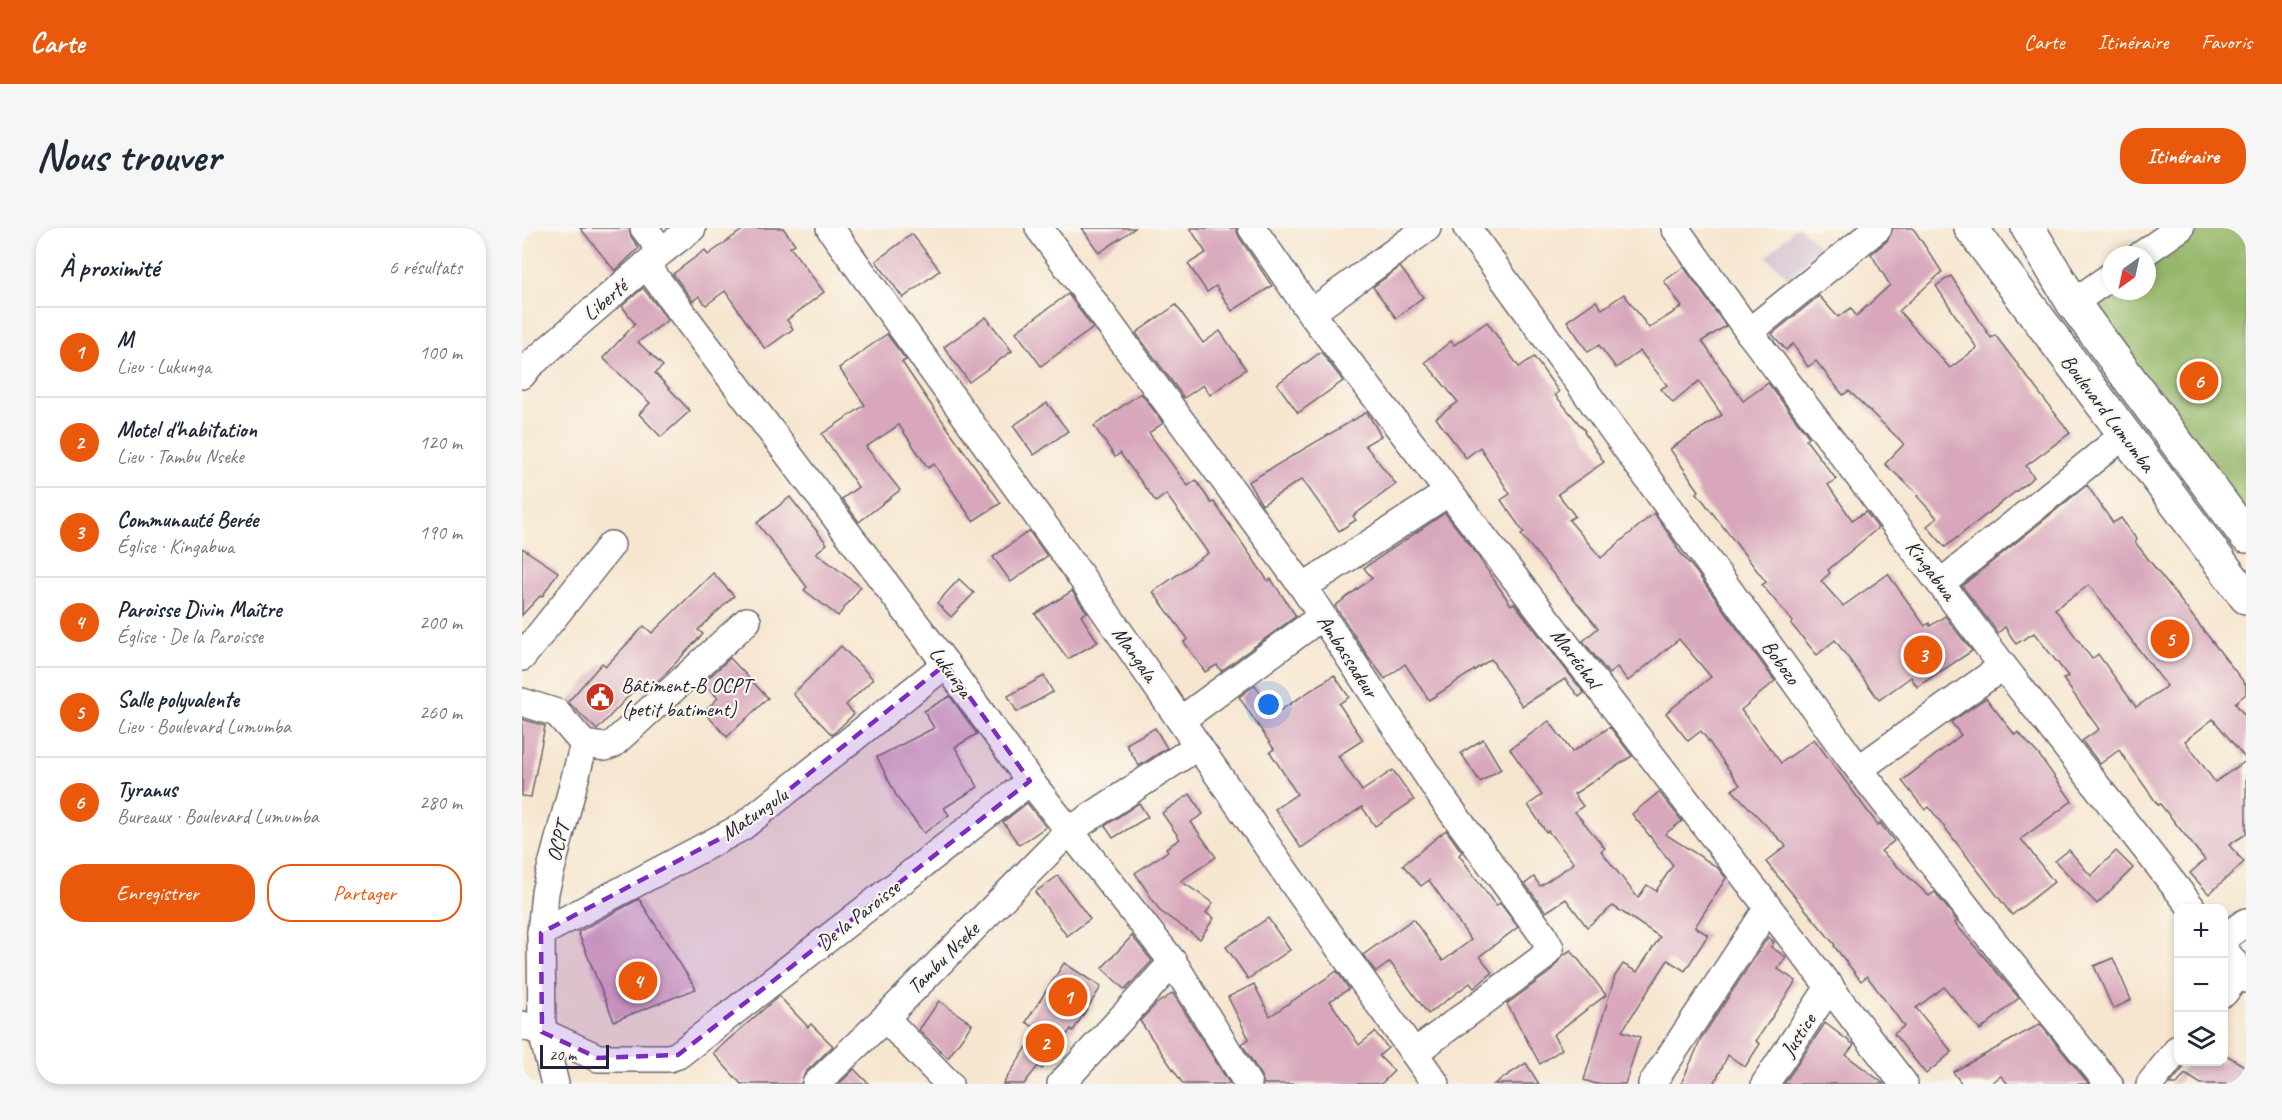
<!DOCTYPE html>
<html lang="fr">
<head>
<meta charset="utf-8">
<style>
  body { margin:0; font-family:Caveat,sans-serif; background:#f6f6f7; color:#1f2937 }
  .controls { position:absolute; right:18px; bottom:18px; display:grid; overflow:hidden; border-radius:12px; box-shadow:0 3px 9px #0003 }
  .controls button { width:54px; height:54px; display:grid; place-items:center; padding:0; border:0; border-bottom:2px solid #e0e1e3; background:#fff; color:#1f2937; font:30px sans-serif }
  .compass { position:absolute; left:1580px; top:18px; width:54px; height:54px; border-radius:50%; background:#fff; box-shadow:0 3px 9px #0003; rotate:213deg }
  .scale { position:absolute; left:18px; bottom:15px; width:69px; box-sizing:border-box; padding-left:6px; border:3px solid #22223b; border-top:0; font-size:16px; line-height:21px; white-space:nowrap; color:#22223b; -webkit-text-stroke:4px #fbf7ec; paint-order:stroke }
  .you { position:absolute; left:747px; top:477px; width:21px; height:21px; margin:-15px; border:4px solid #fff; border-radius:50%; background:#1a73e8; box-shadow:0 0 0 9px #1a73e833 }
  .badge { display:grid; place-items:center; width:39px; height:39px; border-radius:50%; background:#ea580c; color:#fff; font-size:20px; font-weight:700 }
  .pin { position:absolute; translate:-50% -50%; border:3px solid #fff; box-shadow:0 2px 6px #0006 }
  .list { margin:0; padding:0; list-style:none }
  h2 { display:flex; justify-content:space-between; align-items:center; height:78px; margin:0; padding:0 24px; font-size:26px }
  h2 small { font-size:20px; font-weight:400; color:#747a83 }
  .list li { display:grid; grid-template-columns:39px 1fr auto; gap:18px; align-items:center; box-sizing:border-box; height:90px; padding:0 24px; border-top:2px solid #e0e1e3 }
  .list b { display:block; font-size:22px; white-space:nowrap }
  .list p { margin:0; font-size:20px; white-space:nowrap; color:#747a83 }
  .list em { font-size:20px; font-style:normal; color:#747a83 }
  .actions { display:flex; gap:12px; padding:18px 24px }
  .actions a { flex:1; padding:14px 0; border:2px solid #ea580c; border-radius:24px; text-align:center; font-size:21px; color:#ea580c }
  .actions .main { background:#ea580c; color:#fff }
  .icon { flex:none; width:33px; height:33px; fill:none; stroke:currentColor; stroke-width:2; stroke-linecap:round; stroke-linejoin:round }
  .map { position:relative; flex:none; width:1724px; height:856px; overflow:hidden; border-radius:24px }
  header { display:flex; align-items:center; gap:36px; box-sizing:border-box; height:84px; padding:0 30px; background:#ea580c; color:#fff }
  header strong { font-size:28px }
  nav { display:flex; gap:33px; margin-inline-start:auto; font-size:21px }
  .intro { display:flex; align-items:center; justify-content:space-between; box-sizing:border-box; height:144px; padding:0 36px }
  h1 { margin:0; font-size:42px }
  .button { padding:15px 27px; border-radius:24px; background:#ea580c; color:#fff; font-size:21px; font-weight:700 }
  main { display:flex; gap:36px; padding:0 36px }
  aside { flex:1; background:#fff; border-radius:24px; box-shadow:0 3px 9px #0003 }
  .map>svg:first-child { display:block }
  .industrial { fill:#cfbdce }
  .forest { fill:#96b76a; stroke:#5c6c52; stroke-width:1.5 }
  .building { fill:#d8a7bc; fill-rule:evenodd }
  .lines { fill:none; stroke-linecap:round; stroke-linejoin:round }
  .street-casing { stroke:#6c676f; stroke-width:30 }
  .highway-casing { stroke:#6c676f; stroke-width:36 }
  .street { stroke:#fff; stroke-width:27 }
  .highway { stroke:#fff; stroke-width:33 }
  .marked { fill:#7b2cbf; fill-opacity:0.2; stroke:#7b2cbf; stroke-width:4.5; stroke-dasharray:12 8; stroke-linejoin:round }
  .labels { text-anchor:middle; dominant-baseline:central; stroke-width:4.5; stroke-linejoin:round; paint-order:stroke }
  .street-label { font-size:21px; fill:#22223b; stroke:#fbf7ec }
  .poi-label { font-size:21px; fill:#22223b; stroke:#fbf7ec; text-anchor:start }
</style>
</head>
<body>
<header>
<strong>Carte</strong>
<nav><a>Carte</a><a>Itinéraire</a><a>Favoris</a></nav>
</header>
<div class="intro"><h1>Nous trouver</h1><a class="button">Itinéraire</a></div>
<main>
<aside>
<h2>À proximité<small>6 résultats</small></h2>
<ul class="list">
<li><span class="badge">1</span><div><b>M</b><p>Lieu · Lukunga</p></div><em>100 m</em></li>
<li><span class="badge">2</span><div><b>Motel d'habitation</b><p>Lieu · Tambu Nseke</p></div><em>120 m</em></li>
<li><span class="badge">3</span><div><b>Communauté Berée</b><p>Église · Kingabwa</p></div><em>190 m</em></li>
<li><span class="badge">4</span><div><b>Paroisse Divin Maître</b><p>Église · De la Paroisse</p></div><em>200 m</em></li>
<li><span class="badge">5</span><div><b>Salle polyvalente</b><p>Lieu · Boulevard Lumumba</p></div><em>260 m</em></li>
<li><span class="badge">6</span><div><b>Tyranus</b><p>Bureaux · Boulevard Lumumba</p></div><em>280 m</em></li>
</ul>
<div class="actions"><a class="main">Enregistrer</a><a>Partager</a></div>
</aside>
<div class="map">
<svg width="1724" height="856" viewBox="0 0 1724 856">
  <rect width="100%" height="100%" fill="#fbf7ec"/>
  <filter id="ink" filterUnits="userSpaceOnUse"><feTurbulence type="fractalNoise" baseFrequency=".0167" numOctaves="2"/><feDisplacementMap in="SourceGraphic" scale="12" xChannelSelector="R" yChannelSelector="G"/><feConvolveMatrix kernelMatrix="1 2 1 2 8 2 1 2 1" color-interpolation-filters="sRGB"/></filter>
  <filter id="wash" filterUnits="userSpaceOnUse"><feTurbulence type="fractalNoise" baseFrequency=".008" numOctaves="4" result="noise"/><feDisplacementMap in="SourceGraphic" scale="24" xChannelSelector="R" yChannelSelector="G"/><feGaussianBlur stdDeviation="1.35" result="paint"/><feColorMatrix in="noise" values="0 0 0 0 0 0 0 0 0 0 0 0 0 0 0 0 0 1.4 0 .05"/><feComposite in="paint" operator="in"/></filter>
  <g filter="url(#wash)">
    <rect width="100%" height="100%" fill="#f6e6d0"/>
    <path class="industrial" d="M1273 0H1278L1297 18 1267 50 1245 29Z"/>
    <path class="forest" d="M1643 0H1724V307L1551 75 1589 63H1625V27H1603Z"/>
    <g id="blocks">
      <g class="building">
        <path d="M58 0H107L109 9 117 20 93 43Z"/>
        <path d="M223 0H261L273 16 268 19 302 64 265 92 271 101 243 121 203 63 184 77 177 68 171 73 151 46 183 22 186 27Z"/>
        <path d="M560 0H613L577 25Z"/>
        <path d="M668 0H714L717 9 750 58 710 83 694 58 685 64 666 36 684 25Z"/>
        <path d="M1371 0H1391L1420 44 1377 83 1428 140 1455 120 1414 58 1429 48 1469 110 1473 107 1548 205 1504 238 1512 249 1423 319 1405 298 1415 290 1395 268 1397 267 1363 236 1382 216 1327 163 1321 167 1294 133 1286 139 1271 116 1264 122 1250 106 1297 68 1316 89 1329 80 1334 88 1368 57 1349 26 1366 12Z"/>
        <path d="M390 6 418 42 381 70 354 33Z"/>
        <path d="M878 39 901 69 874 90 851 59Z"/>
        <path d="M1162 39 1204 98 1180 113 1221 173 1246 155 1287 209 1284 212 1314 251 1306 257 1330 292 1344 284 1356 300 1306 342 1308 345 1299 353 1321 378 1366 346 1403 398 1407 395 1408 398 1423 388 1450 423 1395 459 1389 449 1357 472 1313 412 1295 427 1269 396 1271 394 1240 357 1244 354 1175 265 1177 263 1148 221 1200 187 1177 153 1151 175 1139 161 1145 157 1118 123 1094 140 1077 117 1066 124 1045 93 1074 73 1080 81 1102 66 1127 100 1160 79 1142 53Z"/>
        <path d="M121 60 146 92 116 114 141 138 133 145 168 183 139 209 117 186 128 175 81 130 113 96 100 78Z"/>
        <path d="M546 66 571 100 519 138 494 104Z"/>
        <path d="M654 77 681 115 698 103 724 141 688 167 681 157 662 170 614 105Z"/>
        <path d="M464 89 490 123 447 154 422 119Z"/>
        <path d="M965 94 997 139 1012 129 1037 164 1033 167 1063 203 1062 204 1082 234 1036 266 1053 288 1047 292 1079 330 1132 285 1155 318 1154 319 1175 345 1253 453 1219 482 1259 535 1292 511 1356 597 1358 595 1372 613 1359 623 1407 668 1413 664 1435 693 1433 695 1497 770 1458 802 1422 759 1394 780 1430 824 1404 846 1372 806 1382 798 1345 748 1339 753 1312 718 1313 717 1244 634 1264 618 1210 562 1218 557 1179 503 1166 513 1144 485 1189 449 1157 411 1106 453 1095 439 1087 446 1061 413 1076 400 999 307 1002 305 979 272 988 266 958 219 944 230 914 190 936 174 903 134 929 113 932 117Z"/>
        <path d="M365 106 384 132 380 134 405 171 479 275 451 293 412 236 406 240 377 197 344 219 378 262 337 294 320 271 336 259 300 206 343 177 317 140Z"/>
        <path d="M799 124 821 153 776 185 755 156Z"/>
        <path d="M619 165 641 195 627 205 666 258 674 252 689 275 692 274 746 353 749 351 774 388 699 443 695 437 683 444 662 414 666 411 631 364 686 325 644 266 634 274 598 225 593 229 572 198Z"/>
        <path d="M525 175 546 203 512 227 491 198Z"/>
        <path d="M845 184 859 208 843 217 874 256 831 288 834 292 817 303 780 251 740 277 726 254Z"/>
        <path d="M1565 257 1591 295 1599 290 1615 312 1613 314 1724 457V466L1713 475 1724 489V531L1691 491 1663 513 1693 554 1724 533V606L1707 617 1722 634 1687 666 1668 645 1683 632 1638 576 1636 577 1597 522 1578 536 1560 513 1577 501 1541 451 1546 448 1512 405 1494 416 1483 399 1476 405 1440 358ZM1567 357 1645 458 1614 479 1576 426 1570 431 1533 381Z"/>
        <path d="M268 269 305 316 294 325 339 359 316 388 282 362 285 359 235 295Z"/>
        <path d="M923 285 951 321 989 377 992 375 1062 465 1057 469 1043 451 1000 478 969 431 907 472 883 436 863 451 843 424 813 378 850 350 842 340Z"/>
        <path d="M507 303 525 328 489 354 471 329Z"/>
        <path d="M0 320 36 344 20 369 18 368 0 387Z"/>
        <path d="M191 345 212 368 176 402 181 406 141 448 124 465 116 458 75 502 46 474 80 435 84 438 122 398 130 405Z"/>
        <path d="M437 351 452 365 429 389 415 375Z"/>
        <path d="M550 363 565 384 559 388 576 414 546 431 513 386Z"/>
        <path d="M319 418 351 451 324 477 332 486 310 507 271 466Z"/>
        <path d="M208 430 246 470 205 509 182 484 196 470 181 455Z"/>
        <path d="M812 447 827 469 817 476 841 512 816 528 840 563 871 542 892 572 853 598 840 579 779 620 753 581 775 566 748 524 752 521 717 469 733 457 753 486Z"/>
        <path d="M522 448 531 464 495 484 486 468Z"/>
        <path d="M428 468 455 506 433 519 456 559 422 580 427 587 402 605 376 571 355 529 412 500 402 483Z"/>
        <path d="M1464 470 1493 507 1496 504 1517 527 1550 573 1499 611 1532 654 1490 687 1407 579 1403 582 1380 553 1439 507 1429 494Z"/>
        <path d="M0 491 23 498 9 569 0 568Z"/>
        <path d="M1027 493 1050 524 1088 499 1110 528 1052 566 1061 578 1053 584 1083 620 1079 623 1116 670 1125 657 1134 663 1151 637 1110 586 1137 564 1160 593 1143 606 1195 639 1204 650 1173 699 1186 707 1163 743 1146 732 1100 803 1118 809 1103 856H1074L1062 852 1093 748 1101 736 1115 744 1138 709 1091 678 1065 699 1044 671 1024 684 1003 656 1012 649 1018 658 1052 635 1026 603 1024 604 1006 577 1020 567 988 521Z"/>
        <path d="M633 500 645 520 617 538 604 516Z"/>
        <path d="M961 511 979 541 958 554 939 525Z"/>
        <path d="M668 566 681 586 669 594 694 629 659 653 691 675 684 685 692 690 678 711 638 683 613 645 646 623 644 620 658 611 640 585Z"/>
        <path d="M505 575 524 599 497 617 481 594Z"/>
        <path d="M617 575 626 589 591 610 583 598Z"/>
        <path d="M924 602 940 624 937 627 974 678 978 675 996 699 958 728 970 745 952 760 948 755 906 786 868 734 854 744 841 727 891 691 921 733 949 712 907 652 899 658 881 637Z"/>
        <path d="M1547 622 1569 648 1594 623 1611 640 1575 676 1533 633Z"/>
        <path d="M536 648 568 691 545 708 513 664Z"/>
        <path d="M117 671 174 761 92 793 56 704Z"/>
        <path d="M746 690 768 722 726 751 704 719Z"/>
        <path d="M610 708 630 733 603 762 580 740Z"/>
        <path d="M1246 709 1252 714 1249 719 1264 729 1256 741 1274 753 1234 813 1238 816 1223 839 1206 827 1192 856H1159L1180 809Z"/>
        <path d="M1049 722 1084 767 1031 807 1040 821 1018 836 985 776 1028 744 1041 727Z"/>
        <path d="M1591 730 1609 772 1591 781 1572 738Z"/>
        <path d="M542 735 579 759 551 803 549 801 520 841 516 838 502 856H481L516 802 504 794Z"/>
        <path d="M815 743 827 761 808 773 837 817 853 804 866 820 857 828 872 843 859 856H742L739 848 720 816 727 811 706 769 732 756 748 788Z"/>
        <path d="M651 765 708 856H661L618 793 633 777Z"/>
        <path d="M257 768 286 799 289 796 311 818 283 845 279 856H219L191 825Z"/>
        <path d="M417 773 450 796 426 830 397 802Z"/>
        <path d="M1303 795 1332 817 1324 827 1362 856H1262Z"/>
        <path d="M1518 796 1567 856H1486L1479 848 1468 856H1440L1431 844Z"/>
        <path d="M1701 825 1724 839V856H1679L1663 846 1655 856H1648L1666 834H1701Z"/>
        <path d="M1004 835 1017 856H972Z"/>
        <path d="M332 841 347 856H317Z"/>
      </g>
    </g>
  </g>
  <g filter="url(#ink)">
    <use href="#blocks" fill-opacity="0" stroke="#6c676f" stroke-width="1.5"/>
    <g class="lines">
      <g class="street-casing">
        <g id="street">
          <path d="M122 0 140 23"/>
          <path d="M308 0 553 340 764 645 914 856"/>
          <path d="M517 0 781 359 923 574 1021 707 1028 720 1019 731 892 825"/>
          <path d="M730 0 789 85 1382 856"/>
          <path d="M945 0 1326 527 1466 707 1587 856"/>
          <path d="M1153 0 1227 104 1481 438 1670 680"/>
          <path d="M1619 27 1658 0"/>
          <path d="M124 37 424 436 508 553 651 734 726 856"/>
          <path d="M1551 75 1589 48"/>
          <path d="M789 85 905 0"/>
          <path d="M1227 104 1356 0"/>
          <path d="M0 147 7 138 140 23 170 0"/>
          <path d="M1419 355 1602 207"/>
          <path d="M781 359 927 264"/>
          <path d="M0 429 89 317"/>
          <path d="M0 474 35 485 62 516"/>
          <path d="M659 492 799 389"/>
          <path d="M62 516 83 519 91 516 225 393"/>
          <path d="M1337 541 1481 438"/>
          <path d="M19 705 220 599 424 436"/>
          <path d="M1702 710 1724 694"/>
          <path d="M1702 721 1724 751"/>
          <path d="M1702 765 1719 743"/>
          <path d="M363 790 427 856"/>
          <path d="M0 797 20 804 76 830H147L156 827 508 553"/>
          <path d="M33 856 20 804 19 705 23 664 62 516"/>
          <path d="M294 856 363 790 547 603 676 518"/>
          <path d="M539 856 651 734"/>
          <path d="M1130 856 1246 680"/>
          <path d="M1243 856 1308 758"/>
          <path d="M1628 856 1656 821"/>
        </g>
      </g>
      <g class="highway-casing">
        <g id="highway">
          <path d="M1449 0 1724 369"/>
          <path d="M1506 0 1551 75 1724 308"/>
        </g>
      </g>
      <use href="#street" class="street"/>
      <use href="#highway" class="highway"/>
    </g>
  </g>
  <path class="marked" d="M424 436 508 553 156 827 76 830 20 804 19 705 220 599Z"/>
  <defs>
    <g id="civic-disc" transform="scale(1.5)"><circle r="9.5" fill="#c8321e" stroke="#fbf7ec"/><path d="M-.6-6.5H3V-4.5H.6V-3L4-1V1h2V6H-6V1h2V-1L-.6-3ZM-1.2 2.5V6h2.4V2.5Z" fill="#fff"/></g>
  </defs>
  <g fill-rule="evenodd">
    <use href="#civic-disc" x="78" y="469"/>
  </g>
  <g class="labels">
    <g class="street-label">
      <text transform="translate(83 72) rotate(-41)">Liberté</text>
      <text transform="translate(1586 185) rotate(53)">Boulevard Lumumba</text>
      <text transform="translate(1409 342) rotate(53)">Kingabwa</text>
      <text transform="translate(613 426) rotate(55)">Mangala</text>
      <text transform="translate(826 428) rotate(57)">Ambassadeur</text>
      <text transform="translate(1054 430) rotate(53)">Maréchal</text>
      <text transform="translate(1259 434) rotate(54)">Bobozo</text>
      <text transform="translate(429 444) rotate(54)">Lukunga</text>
      <text transform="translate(232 586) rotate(-35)">Matungulu</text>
      <text transform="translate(36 614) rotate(-75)">OCPT</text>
      <text transform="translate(336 687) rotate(-38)">De la Paroisse</text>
      <text transform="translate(421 730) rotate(-45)">Tambu Nseke</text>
      <text transform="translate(1276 807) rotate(-57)">Justice</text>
    </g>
    <g class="poi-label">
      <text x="99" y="457">Bâtiment-B OCPT<tspan x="99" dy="24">(petit batiment)</tspan></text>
    </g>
  </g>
</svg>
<div class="controls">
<button>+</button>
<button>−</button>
<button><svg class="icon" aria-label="layers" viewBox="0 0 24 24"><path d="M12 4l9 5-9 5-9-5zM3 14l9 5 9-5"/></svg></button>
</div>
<svg class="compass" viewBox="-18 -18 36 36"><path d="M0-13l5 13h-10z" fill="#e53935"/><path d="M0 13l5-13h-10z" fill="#747a83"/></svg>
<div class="scale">20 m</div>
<div class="you"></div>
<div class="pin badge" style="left:546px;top:769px">1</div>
<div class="pin badge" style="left:523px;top:815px">2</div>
<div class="pin badge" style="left:1401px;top:427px">3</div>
<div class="pin badge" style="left:116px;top:753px">4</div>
<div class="pin badge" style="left:1648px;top:411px">5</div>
<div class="pin badge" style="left:1677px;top:153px">6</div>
</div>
</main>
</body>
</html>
